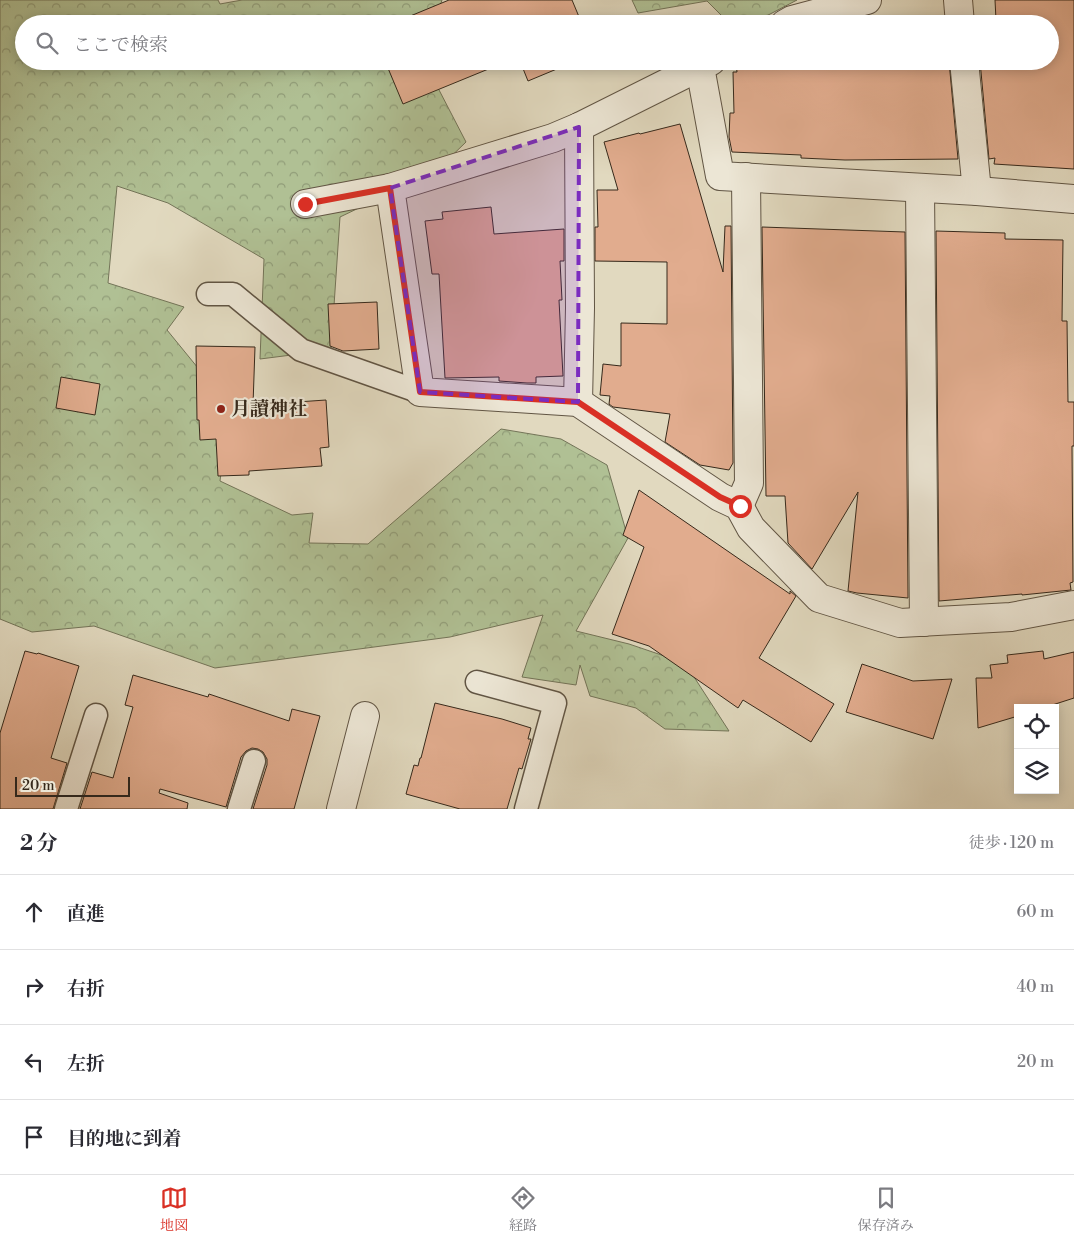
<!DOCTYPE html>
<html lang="ja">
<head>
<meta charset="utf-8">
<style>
  body { margin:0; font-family:"Libre Bodoni","Noto Serif JP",serif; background:#f7f7f7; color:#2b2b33 }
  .controls { position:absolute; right:15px; bottom:15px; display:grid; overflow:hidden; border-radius:0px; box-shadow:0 2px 12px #0003 }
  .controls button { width:45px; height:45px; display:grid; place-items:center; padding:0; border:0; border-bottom:1px solid #e1e1e2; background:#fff; color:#2b2b33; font:25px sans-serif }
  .scale { position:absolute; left:15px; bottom:12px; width:115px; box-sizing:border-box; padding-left:5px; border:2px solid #36291b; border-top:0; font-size:14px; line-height:18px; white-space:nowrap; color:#36291b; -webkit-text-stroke:4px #ece6d5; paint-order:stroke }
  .stop { position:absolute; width:15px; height:15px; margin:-11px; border:4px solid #d93025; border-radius:50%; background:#fff }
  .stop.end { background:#d93025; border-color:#fff; box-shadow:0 1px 5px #0008 }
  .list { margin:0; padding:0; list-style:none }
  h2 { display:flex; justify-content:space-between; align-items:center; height:65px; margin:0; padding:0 20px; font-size:21px }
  h2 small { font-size:16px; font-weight:400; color:#7c7c81 }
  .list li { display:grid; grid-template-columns:32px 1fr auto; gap:15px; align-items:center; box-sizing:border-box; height:75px; padding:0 20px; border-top:1px solid #e1e1e2 }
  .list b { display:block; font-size:19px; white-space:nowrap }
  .list em { font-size:16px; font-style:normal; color:#7c7c81 }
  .icon { flex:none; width:28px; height:28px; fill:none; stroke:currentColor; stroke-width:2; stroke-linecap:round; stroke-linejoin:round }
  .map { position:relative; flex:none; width:1074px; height:809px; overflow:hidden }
  .search { position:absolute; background:#fff; box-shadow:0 2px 12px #0003; left:15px; right:15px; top:15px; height:55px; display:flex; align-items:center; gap:12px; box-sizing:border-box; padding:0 18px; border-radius:28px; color:#7c7c81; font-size:19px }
  .sheet { height:365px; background:#fff }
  nav { display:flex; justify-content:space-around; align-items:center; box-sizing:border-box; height:70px; border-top:1px solid #e1e1e2; background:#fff; font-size:14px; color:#7c7c81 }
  nav a { display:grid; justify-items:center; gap:2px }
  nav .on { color:#d93025 }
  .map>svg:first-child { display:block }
  .forest { fill:url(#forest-crowns); stroke:#737458 }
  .building { fill:#e1ac8e; stroke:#36291b }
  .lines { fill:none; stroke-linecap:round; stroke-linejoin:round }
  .service-casing { stroke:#615544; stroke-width:25 }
  .minor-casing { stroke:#615544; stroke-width:30 }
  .service { stroke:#ece6d5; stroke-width:22 }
  .minor { stroke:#ece6d5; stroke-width:28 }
  .route { stroke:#d93025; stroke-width:6 }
  .marked { fill:#7b2cbf; fill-opacity:0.2; stroke:#7b2cbf; stroke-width:4; stroke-dasharray:10 6; stroke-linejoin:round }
  .poi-dot { fill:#8f2418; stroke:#ece6d5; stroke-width:2 }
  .labels { text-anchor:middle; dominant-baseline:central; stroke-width:4.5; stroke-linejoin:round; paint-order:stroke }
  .poi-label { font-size:19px; font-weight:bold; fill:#36291b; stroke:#ece6d5; text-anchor:start }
</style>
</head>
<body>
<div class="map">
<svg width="1074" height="809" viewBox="0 0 1074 809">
  <defs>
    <pattern id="forest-crowns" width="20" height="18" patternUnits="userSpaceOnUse" patternTransform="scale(1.25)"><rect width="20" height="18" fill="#b0c094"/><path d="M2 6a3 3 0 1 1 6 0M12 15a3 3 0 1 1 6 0" fill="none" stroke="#909c78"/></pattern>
  </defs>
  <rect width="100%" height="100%" fill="#e1d9bf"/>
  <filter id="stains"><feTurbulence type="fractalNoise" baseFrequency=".004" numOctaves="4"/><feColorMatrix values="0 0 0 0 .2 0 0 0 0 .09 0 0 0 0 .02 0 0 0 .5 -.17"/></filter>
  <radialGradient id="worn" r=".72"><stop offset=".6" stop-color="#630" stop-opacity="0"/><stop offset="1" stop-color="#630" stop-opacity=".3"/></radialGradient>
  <g class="forest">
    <path d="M0 0H218L220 4 242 0H442L434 24H24V61H424L466 142 436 171 340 217 331 350 260 359 264 259 168 203 117 186 108 283 184 307 167 330 229 406 220 481 292 515 313 513 309 543 368 544 501 429 561 439 607 465 628 538 576 631 629 644 685 663 729 731 665 729 636 708 590 696 580 665 576 685 522 677 543 615 450 637 215 668 94 626 32 632 0 619Z"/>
    <path d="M632 0H797L751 24H730L707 1 638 13Z"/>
  </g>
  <g class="building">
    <path d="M449 0H572L582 24H391Z"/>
    <path d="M995 0H1074V169L994 164 995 158 989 159 980 61H1050V24H975V22L996 20Z"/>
    <path d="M385 61H508L403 104Z"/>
    <path d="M520 61H576L528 81Z"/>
    <path d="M746 61H949L958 159 845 160 801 158V155L732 152 729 137 730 113H734L733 72H737L736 64 746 65Z"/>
    <path d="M680 124 723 272 725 226H731L733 463 729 470 700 465 665 442 670 414 613 407 609 404 610 396 600 395 603 364 621 366V323L667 324V262L595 261V227H598L597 190H618L604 142 639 133 640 134Z"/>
    <path d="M491 207 494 234 564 229V261H560L562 300H559L563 376 536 377V383H527L499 381V377L445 378 439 274H432L425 221 443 219 442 212Z"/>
    <path d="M762 227 905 232 908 598 857 593 848 591 858 492 812 569 788 543 785 496H766Z"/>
    <path d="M936 231 1005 233V239L1063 240 1062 321H1067L1068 402H1074V446H1072L1073 582 1070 583 1071 590 1022 595V594L939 601Z"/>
    <path d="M377 302 379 349 343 351 330 346 328 304Z"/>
    <path d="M196 346 255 347 253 405 326 400 329 447 320 448 322 466 249 471V475L218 476 216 439 200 440 199 420H197Z"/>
    <path d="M61 377 100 384 95 415 56 408Z"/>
    <path d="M639 490 790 594V591L796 596 759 658 834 704 811 742 743 700 738 708 649 646 612 634 644 547 623 535Z"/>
    <path d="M25 651 37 654 38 653 79 666 51 758 67 763 53 809H0V733Z"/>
    <path d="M1043 651 1044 659 1074 652V698L1043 708H1018V716L978 728 976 678H992L990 665 1008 663 1007 655Z"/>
    <path d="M862 664 913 681 952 679 933 739 846 712Z"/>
    <path d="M133 675 208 697 209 694 289 721 292 709 320 716 294 809H253L267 765V759L263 752 258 749 252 748 246 751 241 757 226 807 160 789 159 793 188 803 187 809H80L92 772 113 778 133 707 125 705Z"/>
    <path d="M435 703 502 719 531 728 528 739H531L522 769 519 768 507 809H460L406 794 414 765 418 766 420 758H421Z"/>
  </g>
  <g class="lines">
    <g class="service-casing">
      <g id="service">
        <path d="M208 294H233L301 350 420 392"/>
        <path d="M477 682 555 703 526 809"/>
        <path d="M66 809 96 715"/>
        <path d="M239 809 254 761"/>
      </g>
    </g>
    <g class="minor-casing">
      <g id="minor">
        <path d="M958 0 960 24"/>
        <path d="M785 24 792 20 867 0"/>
        <path d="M711 61 579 127 553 138 390 188 420 392 578 402 720 497 739 506 751 528 819 598 900 623 1011 617 1074 605"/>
        <path d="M964 61 977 191"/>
        <path d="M700 67 720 176 977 191 1074 199"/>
        <path d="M920 189 924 622"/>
        <path d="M305 204 390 188"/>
        <path d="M578 402 580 308 579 127"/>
        <path d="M739 506 749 483 746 177"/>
        <path d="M341 809 365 716"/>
      </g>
    </g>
    <use href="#service" class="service"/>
    <use href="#minor" class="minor"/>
  </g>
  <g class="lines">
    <path class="route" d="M305 204 390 188 420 392 578 402 720 497 740 506"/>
  </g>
  <path class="marked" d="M579 127 578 402 420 392 390 188Z"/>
  <circle class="poi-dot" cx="221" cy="409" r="5"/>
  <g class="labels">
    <g class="poi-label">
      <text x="231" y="409">月讀神社</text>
    </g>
  </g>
  <rect width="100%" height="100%" filter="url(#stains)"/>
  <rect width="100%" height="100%" fill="url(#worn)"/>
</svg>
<div class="controls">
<button><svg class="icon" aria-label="locate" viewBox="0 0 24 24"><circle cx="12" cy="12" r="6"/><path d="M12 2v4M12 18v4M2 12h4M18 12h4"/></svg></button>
<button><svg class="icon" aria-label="layers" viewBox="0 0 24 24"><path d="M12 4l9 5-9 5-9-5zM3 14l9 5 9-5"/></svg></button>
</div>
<div class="scale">20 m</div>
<div class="stop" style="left:740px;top:506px"></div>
<div class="stop end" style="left:305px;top:204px"></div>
<div class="search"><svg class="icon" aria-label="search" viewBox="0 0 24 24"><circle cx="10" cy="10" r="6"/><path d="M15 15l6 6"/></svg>ここで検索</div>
</div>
<section class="sheet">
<h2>2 分<small>徒歩 · 120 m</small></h2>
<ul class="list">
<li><svg class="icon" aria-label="ahead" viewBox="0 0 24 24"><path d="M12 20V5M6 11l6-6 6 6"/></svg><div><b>直進</b></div><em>60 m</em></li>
<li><svg class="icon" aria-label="right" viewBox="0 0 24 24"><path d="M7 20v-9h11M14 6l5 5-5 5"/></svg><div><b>右折</b></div><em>40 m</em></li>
<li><svg class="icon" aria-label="left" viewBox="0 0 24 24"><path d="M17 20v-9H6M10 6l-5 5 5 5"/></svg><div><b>左折</b></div><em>20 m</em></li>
<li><svg class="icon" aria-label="arrive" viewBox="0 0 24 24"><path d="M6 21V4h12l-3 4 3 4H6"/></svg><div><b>目的地に到着</b></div></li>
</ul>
</section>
<nav>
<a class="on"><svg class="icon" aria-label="map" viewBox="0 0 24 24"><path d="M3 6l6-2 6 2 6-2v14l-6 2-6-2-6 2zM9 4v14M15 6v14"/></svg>地図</a>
<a><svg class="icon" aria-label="directions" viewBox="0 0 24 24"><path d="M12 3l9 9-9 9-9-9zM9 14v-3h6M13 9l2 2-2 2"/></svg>経路</a>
<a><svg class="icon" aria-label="saved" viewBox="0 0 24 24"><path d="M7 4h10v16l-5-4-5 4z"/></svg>保存済み</a>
</nav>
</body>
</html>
